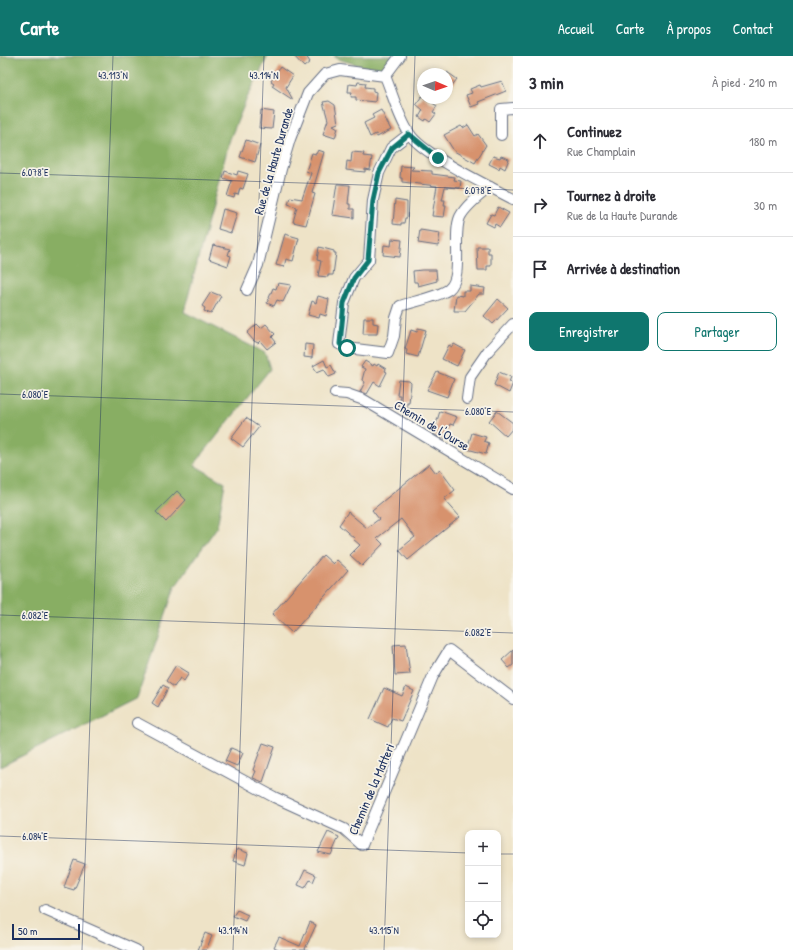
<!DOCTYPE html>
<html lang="fr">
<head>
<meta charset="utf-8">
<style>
  body { margin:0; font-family:"Patrick Hand",sans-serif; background:#f2f2f3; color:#2b2b33 }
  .controls { position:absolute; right:12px; bottom:12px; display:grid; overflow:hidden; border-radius:8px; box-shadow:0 2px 6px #0003 }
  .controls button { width:36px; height:36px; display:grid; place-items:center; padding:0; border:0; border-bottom:1px solid #e1e1e2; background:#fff; color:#2b2b33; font:20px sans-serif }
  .compass { position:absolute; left:417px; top:12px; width:36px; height:36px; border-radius:50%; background:#fff; box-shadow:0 2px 6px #0003; rotate:92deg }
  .scale { position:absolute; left:12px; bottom:10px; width:68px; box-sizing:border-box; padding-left:4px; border:2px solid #1b2f5e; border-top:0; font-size:11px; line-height:14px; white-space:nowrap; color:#1b2f5e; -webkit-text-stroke:3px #f7f3e8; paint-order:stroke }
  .stop { position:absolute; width:12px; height:12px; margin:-9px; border:3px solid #0f766e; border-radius:50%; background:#fff }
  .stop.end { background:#0f766e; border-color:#fff; box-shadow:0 1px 4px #0008 }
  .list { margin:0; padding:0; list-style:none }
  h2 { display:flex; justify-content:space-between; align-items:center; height:52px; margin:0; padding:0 16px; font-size:17px }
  h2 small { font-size:13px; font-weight:400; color:#7c7c81 }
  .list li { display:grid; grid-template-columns:26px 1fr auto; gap:12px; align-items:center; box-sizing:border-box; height:64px; padding:0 16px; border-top:1px solid #e1e1e2 }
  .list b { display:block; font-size:15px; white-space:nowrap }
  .list p { margin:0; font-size:13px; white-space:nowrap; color:#7c7c81 }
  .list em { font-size:13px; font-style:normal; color:#7c7c81 }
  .actions { display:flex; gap:8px; padding:12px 16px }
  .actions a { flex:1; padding:9px 0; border:1px solid #0f766e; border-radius:8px; text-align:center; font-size:14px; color:#0f766e }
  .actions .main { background:#0f766e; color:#fff }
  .icon { flex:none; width:22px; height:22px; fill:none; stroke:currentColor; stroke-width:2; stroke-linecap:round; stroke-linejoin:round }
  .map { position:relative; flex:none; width:513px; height:894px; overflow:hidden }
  header { display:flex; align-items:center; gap:24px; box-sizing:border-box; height:56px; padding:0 20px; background:#0f766e; color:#fff }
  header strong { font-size:19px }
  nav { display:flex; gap:22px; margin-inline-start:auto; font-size:14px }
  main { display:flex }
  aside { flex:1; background:#fff }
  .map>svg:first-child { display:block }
  .forest { fill:#88ae63; stroke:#526e60 }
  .building { fill:#d7926d }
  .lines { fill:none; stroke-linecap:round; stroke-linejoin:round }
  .street-casing { stroke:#656e83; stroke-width:12 }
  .street { stroke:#fff; stroke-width:10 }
  .route { stroke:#0f766e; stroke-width:5 }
  .ticks { fill:none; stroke:#1b2f5e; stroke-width:1; stroke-opacity:0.45 }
  .labels { text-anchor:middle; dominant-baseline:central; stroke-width:3.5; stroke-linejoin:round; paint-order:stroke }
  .street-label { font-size:13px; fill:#1b2f5e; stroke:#f7f3e8 }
  .ticks-label { font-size:10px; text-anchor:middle; fill:#1b2f5e; stroke:#f7f3e8; stroke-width:3.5; stroke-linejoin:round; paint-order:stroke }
</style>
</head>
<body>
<header>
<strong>Carte</strong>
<nav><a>Accueil</a><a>Carte</a><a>À propos</a><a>Contact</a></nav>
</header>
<main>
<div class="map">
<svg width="513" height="894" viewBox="0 0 513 894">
  <rect width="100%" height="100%" fill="#f7f3e8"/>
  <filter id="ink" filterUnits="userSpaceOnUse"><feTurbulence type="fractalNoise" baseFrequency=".025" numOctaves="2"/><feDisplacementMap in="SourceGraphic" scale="8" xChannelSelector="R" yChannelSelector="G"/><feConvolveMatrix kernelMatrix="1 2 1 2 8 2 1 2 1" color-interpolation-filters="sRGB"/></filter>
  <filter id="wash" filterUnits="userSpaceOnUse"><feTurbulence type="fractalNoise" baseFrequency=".012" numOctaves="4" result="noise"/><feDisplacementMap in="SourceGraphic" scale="16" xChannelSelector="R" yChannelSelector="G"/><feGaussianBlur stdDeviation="0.9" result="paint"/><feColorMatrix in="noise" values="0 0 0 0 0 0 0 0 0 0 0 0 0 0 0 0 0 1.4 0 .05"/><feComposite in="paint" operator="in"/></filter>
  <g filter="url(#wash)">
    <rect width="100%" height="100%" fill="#eee3c7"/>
    <g class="forest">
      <path d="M0 0H268L247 42 230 83 184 256 265 297 270 313 194 409 225 427 217 471 175 531 137 642 0 711Z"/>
      <path d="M334 0H394L382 16 338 3Z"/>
    </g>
    <g id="blocks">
      <g class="building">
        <path d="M294 0H306L310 6 304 11Z"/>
        <path d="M280 11 293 20 286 31 293 44 272 30 274 27 271 25Z"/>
        <path d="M447 16 457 23 447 36Z"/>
        <path d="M502 25 506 35 478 46 479 48 471 51 466 39 472 37 470 33 480 29 481 31Z"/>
        <path d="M358 26 366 27 365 31 373 32V35L376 36 375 46 356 44V41H351L352 36H348L349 28 357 29Z"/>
        <path d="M422 40 437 50 433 56 436 58 430 66 426 63 425 65 419 61 423 54 416 48Z"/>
        <path d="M329 45 335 49 338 67 333 69 338 72 335 82 323 78 328 64 323 46Z"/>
        <path d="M261 54 274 56 272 73 259 72Z"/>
        <path d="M381 54 391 74 377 81 376 78 370 81 364 67 374 62 372 59Z"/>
        <path d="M468 69 475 80 478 78 486 89 475 107 454 95 444 79 461 70 463 72Z"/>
        <path d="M246 84 260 89 255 106 240 101Z"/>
        <path d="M318 94 324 96 312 137 315 138 306 169 293 166 297 151 288 148 290 141 302 143 311 117 306 115 312 97 316 98Z"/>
        <path d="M352 96 364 97 363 100 372 101 370 114 365 113V116L346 114 347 105 351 106Z"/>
        <path d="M493 100 500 102 501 100 509 103 505 113 500 110 499 113 489 108Z"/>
        <path d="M401 110 414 111 411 114 432 115V118L455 121 454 124 461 125 460 132 445 131 442 144H445L444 149H446L444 161 432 160 437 130 402 126V122H400Z"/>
        <path d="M225 115 237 119 238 115 248 118 243 133 240 132 238 139 235 138 234 142 227 140 232 125 223 122Z"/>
        <path d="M337 128 350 129 348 148H350V153H354V162L332 159Z"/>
        <path d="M395 144 407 146V162H405L404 167H401V169L393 168Z"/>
        <path d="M498 151 509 157 500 171 495 168 494 171 486 167 491 158 494 159Z"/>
        <path d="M223 153 237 157 231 177 218 173Z"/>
        <path d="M420 174 440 177 438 190 418 187Z"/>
        <path d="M285 178 299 182 293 205 286 203 284 211 276 209Z"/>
        <path d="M392 183 402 184 400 201 383 199 384 189 391 190Z"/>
        <path d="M213 189 230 193 228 199 231 200 228 210 209 203Z"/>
        <path d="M319 191 334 195V197H336L333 219H328V221L318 220 321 205 317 204Z"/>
        <path d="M477 191H488V197H491V210H487V214H478Z"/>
        <path d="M422 214H436L437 225 418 230 417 226H414L413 215Z"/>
        <path d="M278 227 291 229 283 246 277 244 274 250 267 247 273 232 276 233Z"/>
        <path d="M470 230 485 232 484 238H479L465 255H454L456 239 463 240V235H470Z"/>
        <path d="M211 236 221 240 211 258 204 255 205 252 202 250Z"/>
        <path d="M318 240 329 243 326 260 320 258 319 262 308 259 312 245 316 247Z"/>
        <path d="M498 243 508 252 493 268 484 260Z"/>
        <path d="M364 262H373V267L378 268 377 278H363Z"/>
        <path d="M257 268 261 272 266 268 275 278 272 281 276 286 267 293 260 285 258 287 254 285 247 277Z"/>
        <path d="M418 272 426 274 418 301 406 298 407 294 405 293 411 274 417 276Z"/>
        <path d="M305 288 313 289 312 302 304 301Z"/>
        <path d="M454 288 465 294 457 310 442 303 449 289 452 291Z"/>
        <path d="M324 304 327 311 331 309 336 318 329 321 324 313 317 316 313 310Z"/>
        <path d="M365 305 373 310 374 308 377 310 378 308 386 313 385 315 387 316 380 330 374 326 367 338 360 336 365 326 362 324 365 313 361 311Z"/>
        <path d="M437 316 454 323 447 341 427 334Z"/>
        <path d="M499 316 511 321 509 326 513 327 509 337 494 329Z"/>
        <path d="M399 324 409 325 411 327 409 347H407V354L398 353 400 339H397Z"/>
        <path d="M440 355 457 361 453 369 450 368 444 384 433 378Z"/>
        <path d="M497 355 513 367V372L506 380 489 365Z"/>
        <path d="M246 362 259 371 243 391 231 382Z"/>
        <path d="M472 377 486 381 484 385 489 387 486 398 467 393Z"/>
        <path d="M429 408 436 417 440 414 455 434 444 443 460 461 408 504 399 494 415 481 401 463 377 482 383 488 362 510 350 499 360 489 353 483 354 482 339 469 348 456 367 472 379 463 372 454Z"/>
        <path d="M177 435 186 444 166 466 156 456Z"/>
        <path d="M323 499 333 508 337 504 348 514 292 577 272 558Z"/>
        <path d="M406 588 410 618 395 619 393 589Z"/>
        <path d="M513 594V609L509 612 502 604Z"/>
        <path d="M176 609 189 617 184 625 180 622 174 631 166 625Z"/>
        <path d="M163 629 168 632 158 651 152 647Z"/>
        <path d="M406 631 414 635 401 665 392 662 388 671 370 663 384 632 402 640Z"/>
        <path d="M263 687 275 691 263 726 253 722 256 715 253 714Z"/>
        <path d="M231 692 243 697 237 710 225 705Z"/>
        <path d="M328 776 339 781 331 799 318 796Z"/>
        <path d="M237 793 248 797 245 809 233 805Z"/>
        <path d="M74 804 85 808 74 834 64 831Z"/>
        <path d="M305 814 316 819 313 826 310 824 305 832 298 829Z"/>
        <path d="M237 854 248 859 245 865 233 860Z"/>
        <path d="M310 866 316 869 305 893 308 894H280L274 891 279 881 300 890Z"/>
        <path d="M205 877 212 880 206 894H198Z"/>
      </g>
    </g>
  </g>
  <g filter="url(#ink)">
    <use href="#blocks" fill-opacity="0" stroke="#656e83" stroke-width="1"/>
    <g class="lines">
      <g class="street-casing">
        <g id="street">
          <path d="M385 20 400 0"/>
          <path d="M409 78 391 92 379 117 373 144 369 204 354 222 344 247 339 288 347 292 388 297 394 280 396 262 400 250C412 246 441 240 449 233 464 221 452 179 460 161 466 149 480 139 490 131"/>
          <path d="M501 79V53L513 52"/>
          <path d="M247 234 258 209 281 113 290 83 308 37 325 18 340 14 385 20C393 39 398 60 409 77 421 98 489 130 513 143"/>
          <path d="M335 337 347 338 364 344 513 433"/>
          <path d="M467 343 470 321 488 295 513 268"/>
          <path d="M137 667 274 741 344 773 362 789 433 620 449 594 513 643"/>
          <path d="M45 854 136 894"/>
        </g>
      </g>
      <use href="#street" class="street"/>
    </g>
  </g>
  <g class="lines" filter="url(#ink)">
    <path class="route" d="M347 292 340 288 344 247 354 222 368 204 373 144 379 117 392 92 409 78 438 102"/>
  </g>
  <path class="ticks" d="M0 117 513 134M0 338 513 356M0 559 513 577M0 780 468 797M498 798H513M82 894 113 0M233 894 264 0M384 894 415 0"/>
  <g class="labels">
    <g class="street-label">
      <text transform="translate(273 105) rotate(-74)">Rue de la Haute Durande</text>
      <text transform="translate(432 369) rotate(31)">Chemin de l'Ourse</text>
      <text transform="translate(371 733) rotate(-67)">Chemin de la Matteri</text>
    </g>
  </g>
  <g class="ticks-label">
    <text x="113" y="23">43.113°N</text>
    <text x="264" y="23">43.114°N</text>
    <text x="35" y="120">6.078°E</text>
    <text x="478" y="138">6.078°E</text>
    <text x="35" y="342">6.080°E</text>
    <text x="478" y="359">6.080°E</text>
    <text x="35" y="563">6.082°E</text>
    <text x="478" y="580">6.082°E</text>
    <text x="35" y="784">6.084°E</text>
    <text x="233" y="878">43.114°N</text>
    <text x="384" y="878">43.115°N</text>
  </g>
</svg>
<div class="controls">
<button>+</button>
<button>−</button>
<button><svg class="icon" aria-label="locate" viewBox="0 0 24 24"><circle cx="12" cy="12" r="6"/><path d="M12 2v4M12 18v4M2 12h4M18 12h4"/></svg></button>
</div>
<svg class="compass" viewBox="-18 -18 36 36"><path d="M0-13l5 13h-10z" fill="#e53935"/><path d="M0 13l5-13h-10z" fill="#7c7c81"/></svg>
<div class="scale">50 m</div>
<div class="stop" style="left:347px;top:292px"></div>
<div class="stop end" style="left:438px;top:102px"></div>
</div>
<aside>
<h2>3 min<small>À pied · 210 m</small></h2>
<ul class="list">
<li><svg class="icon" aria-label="ahead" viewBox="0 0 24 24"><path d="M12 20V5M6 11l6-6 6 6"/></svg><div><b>Continuez</b><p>Rue Champlain</p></div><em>180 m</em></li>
<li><svg class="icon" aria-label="right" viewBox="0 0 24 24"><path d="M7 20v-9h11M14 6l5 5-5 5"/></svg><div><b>Tournez à droite</b><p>Rue de la Haute Durande</p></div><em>30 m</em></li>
<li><svg class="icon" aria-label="arrive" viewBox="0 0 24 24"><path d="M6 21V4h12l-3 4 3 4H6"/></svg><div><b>Arrivée à destination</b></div></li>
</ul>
<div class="actions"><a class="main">Enregistrer</a><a>Partager</a></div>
</aside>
</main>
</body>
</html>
